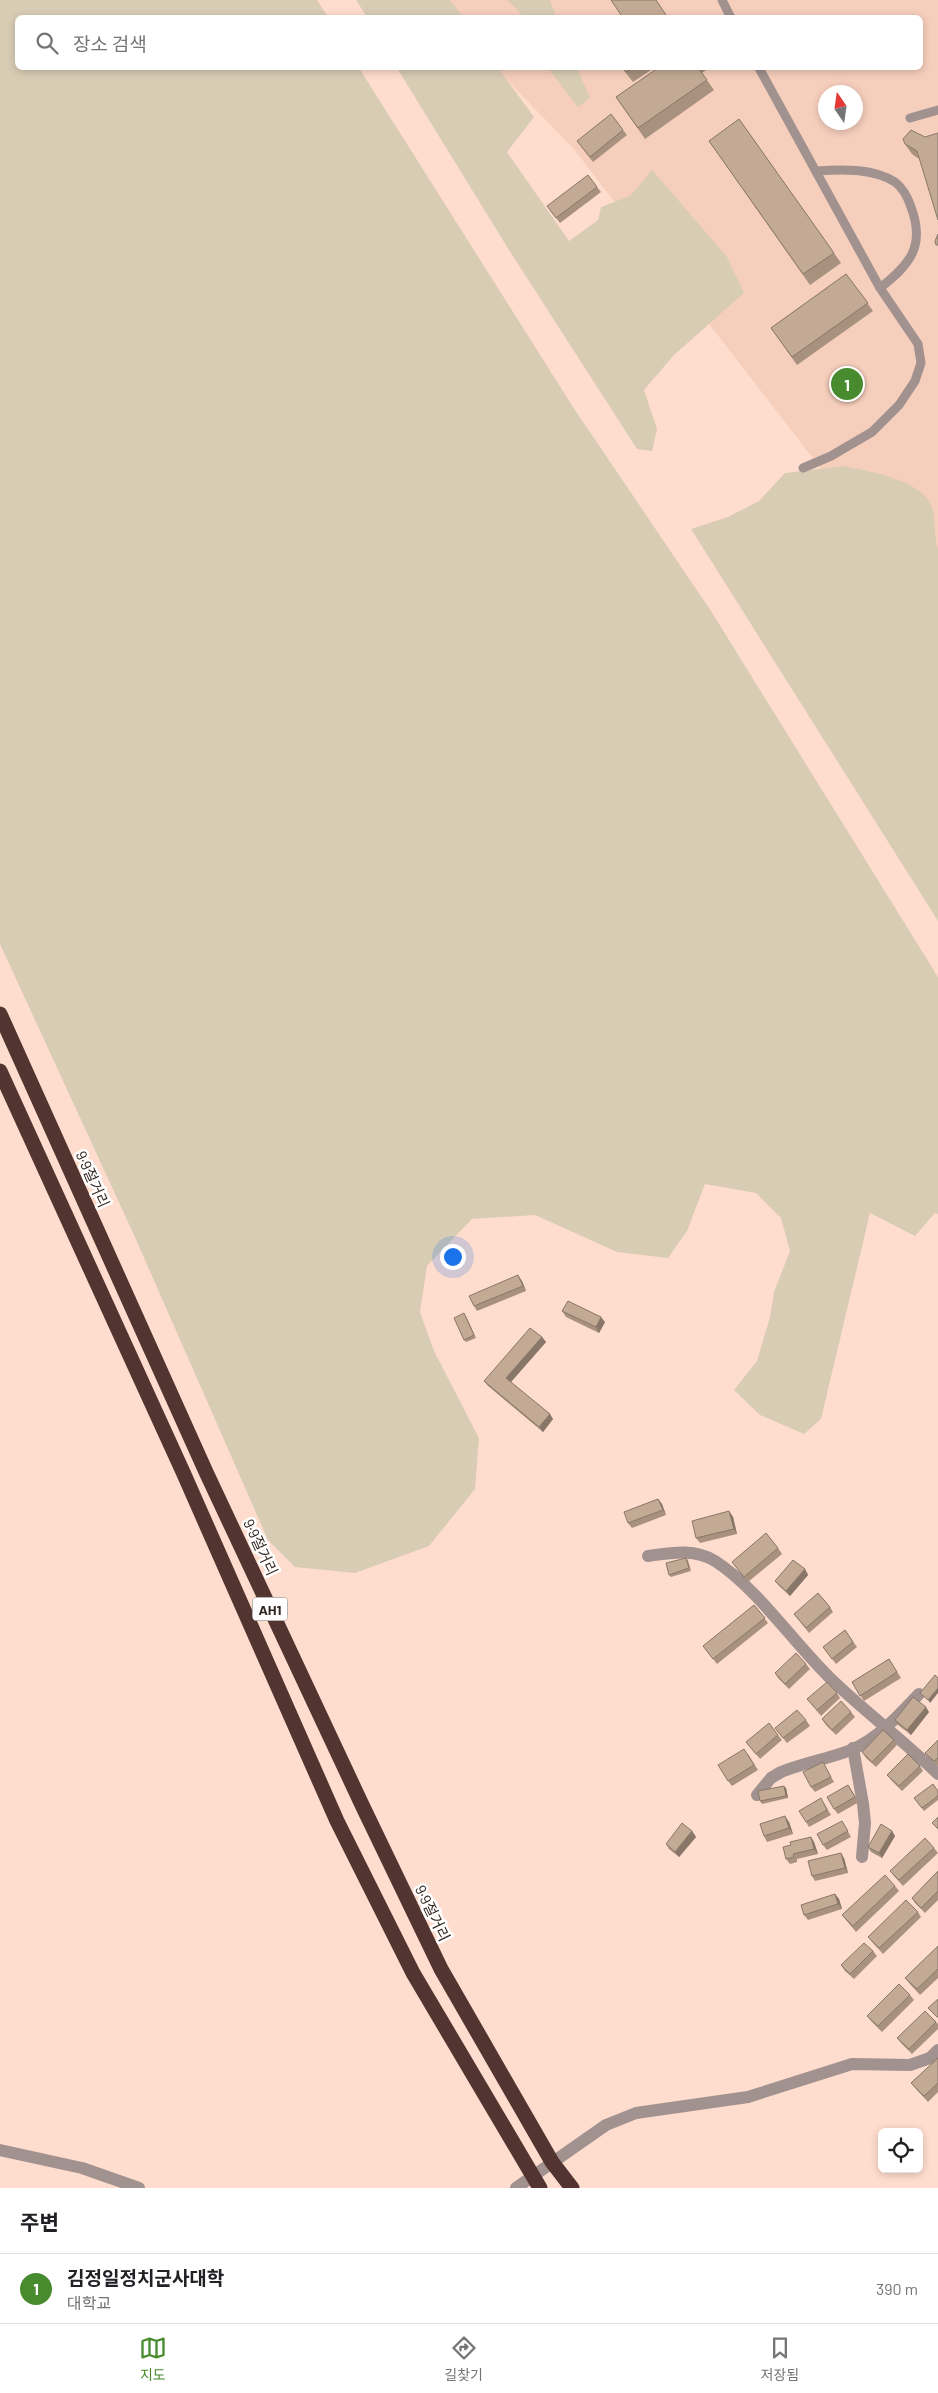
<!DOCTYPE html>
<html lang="ko">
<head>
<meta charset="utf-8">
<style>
  body { margin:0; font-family:Barlow,"Noto Sans KR",sans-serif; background:#f2f2f2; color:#202124 }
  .controls { position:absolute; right:15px; bottom:15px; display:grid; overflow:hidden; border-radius:8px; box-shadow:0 2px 8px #0003 }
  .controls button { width:45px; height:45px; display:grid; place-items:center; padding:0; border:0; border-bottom:1px solid #e0e0e0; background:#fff; color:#202124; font:25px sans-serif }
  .compass { position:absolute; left:818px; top:85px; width:45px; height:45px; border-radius:50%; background:#fff; box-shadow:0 2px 8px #0003; rotate:347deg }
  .you { position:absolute; left:452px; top:1256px; width:18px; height:18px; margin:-12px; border:4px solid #fff; border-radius:50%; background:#1a73e8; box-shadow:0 0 0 8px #1a73e833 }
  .badge { display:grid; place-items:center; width:32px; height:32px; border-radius:50%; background:#488b2e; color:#fff; font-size:16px; font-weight:700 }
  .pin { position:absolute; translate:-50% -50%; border:2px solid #fff; box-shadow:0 1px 5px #0006 }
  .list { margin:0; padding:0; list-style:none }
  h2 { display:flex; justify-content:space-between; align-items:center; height:65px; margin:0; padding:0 20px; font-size:21px }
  h2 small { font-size:16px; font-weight:400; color:#757577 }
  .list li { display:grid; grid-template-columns:32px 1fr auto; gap:15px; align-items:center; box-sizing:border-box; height:70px; padding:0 20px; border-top:1px solid #e0e0e0 }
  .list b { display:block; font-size:19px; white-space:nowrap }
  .list p { margin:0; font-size:16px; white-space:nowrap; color:#757577 }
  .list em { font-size:16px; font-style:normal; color:#757577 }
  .icon { flex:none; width:28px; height:28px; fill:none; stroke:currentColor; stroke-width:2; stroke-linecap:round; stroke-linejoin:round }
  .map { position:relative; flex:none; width:938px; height:2188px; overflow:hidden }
  .search { position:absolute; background:#fff; box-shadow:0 2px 8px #0003; left:15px; right:15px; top:15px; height:55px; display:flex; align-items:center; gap:12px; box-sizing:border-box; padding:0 18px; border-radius:8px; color:#757577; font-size:19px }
  .sheet { height:135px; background:#fff }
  nav { display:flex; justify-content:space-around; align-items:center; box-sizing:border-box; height:70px; border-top:1px solid #e0e0e0; background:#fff; font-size:14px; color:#757577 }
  nav a { display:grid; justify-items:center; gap:2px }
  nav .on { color:#488b2e }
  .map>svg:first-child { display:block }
  .built { fill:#f6cebc; fill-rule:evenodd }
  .green { fill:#d9ccb4 }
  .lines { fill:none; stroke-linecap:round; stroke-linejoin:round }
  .lane { stroke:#a1918f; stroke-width:9 }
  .street { stroke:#a1918f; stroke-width:12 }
  .highway { stroke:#523531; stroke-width:15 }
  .wall { fill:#a8927f }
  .shaded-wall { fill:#887768 }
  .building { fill:#c3aa94; stroke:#887768 }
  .labels { text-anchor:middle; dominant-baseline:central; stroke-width:5; stroke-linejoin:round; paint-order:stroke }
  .shield { fill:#fff; stroke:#706763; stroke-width:1 }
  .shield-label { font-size:14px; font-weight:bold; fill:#322620 }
  .street-label { font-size:15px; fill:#322620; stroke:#fff }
</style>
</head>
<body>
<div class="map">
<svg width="938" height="2188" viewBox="0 0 938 2188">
  <rect width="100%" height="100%" fill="#ffddce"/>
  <path class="built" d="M430 0H938V620L573 148 495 68H920V18H447ZM826 92H856V122H826Z"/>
  <g class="green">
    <path d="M0 0H317L328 17 18 18V68H359L573 407 711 611 938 977V1214L935 1213 915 1236 870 1213 821 1419 804 1434 760 1415 734 1390 757 1361 770 1317 774 1292 790 1251 781 1218 756 1193 705 1184 687 1231 668 1258 617 1252 535 1215 472 1219 427 1266 420 1312 434 1351 479 1438 475 1489 429 1546 355 1573 295 1567 268 1540 134 1235 0 944Z"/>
    <path d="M356 0H450L463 17H367Z"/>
    <path d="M507 0H550L556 17H522L519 11Z"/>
    <path d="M397 68H498L534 117 507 152 569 241 598 220 601 207 630 196 652 170 727 257 744 293 674 355 644 390 657 429 652 451 637 449 509 250Z"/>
    <path d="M548 68H577L590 98 578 107Z"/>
    <path d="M843 466C868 471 917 479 930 503 937 516 933 535 938 549V921L691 529 728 517 759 501 785 473Z"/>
  </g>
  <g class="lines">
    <g class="lane">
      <path d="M722 0 731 18"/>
      <path d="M759 68 880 288 918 344 921 363 915 381 899 405 872 432 831 456 803 468"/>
      <path d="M910 118 938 110"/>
      <path d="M816 171C841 169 873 168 895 182 903 188 908 198 911 207 926 247 909 265 880 288"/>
    </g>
    <g class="street">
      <path d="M648 1556C670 1553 694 1548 715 1561 756 1587 794 1643 830 1678 864 1711 903 1740 938 1774"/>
      <path d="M853 1748 863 1804 865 1823 862 1857"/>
      <path d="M757 1795 771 1778 781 1772C803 1763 828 1759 851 1750 879 1738 898 1716 919 1694"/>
      <path d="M0 2150 82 2168 139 2188"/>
      <path d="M516 2188 606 2125 636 2113 748 2097 852 2064 910 2065 930 2058 938 2050"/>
    </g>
    <g class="highway">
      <path d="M0 1014 206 1472 363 1807 441 1969 552 2162 572 2188"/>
      <path d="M0 1071 183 1472 337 1821 413 1973 540 2188"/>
    </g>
  </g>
  <g class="wall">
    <path d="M622 68H654L633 82Z"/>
    <path d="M658 68H704L706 70 702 73 714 90 645 139 616 97Z"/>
    <path d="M739 119 841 263 810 285 709 141Z"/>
    <path d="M623 130 627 135 593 162 577 141Z"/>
    <path d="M911 130 919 159 912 154 905 144Z"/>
    <path d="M597 187 601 192 560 223 547 206Z"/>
    <path d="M846 274 873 311 797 365 771 328Z"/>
    <path d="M522 1281 526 1291 477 1311 474 1306Z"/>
    <path d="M562 1311 605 1322 599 1333 566 1317Z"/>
    <path d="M466 1316 476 1338 466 1342 464 1340Z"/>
    <path d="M542 1337 546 1342 511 1382 553 1419 543 1432 488 1386 484 1381Z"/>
    <path d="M658 1499 662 1504 666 1515 632 1528 628 1523Z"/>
    <path d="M729 1511 733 1517 737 1534 700 1543 696 1538Z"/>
    <path d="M778 1548 782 1554 748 1582 732 1562Z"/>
    <path d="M686 1558 688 1560 691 1571 671 1577 669 1575Z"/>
    <path d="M805 1569 808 1575 790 1596 779 1586 775 1581Z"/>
    <path d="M754 1605 768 1623 717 1664 703 1646Z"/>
    <path d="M830 1607 833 1612 809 1633 794 1614Z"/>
    <path d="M845 1630 857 1647 836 1664 823 1647Z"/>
    <path d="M889 1659 901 1678 864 1701 852 1682Z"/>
    <path d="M806 1664 810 1669 789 1689 778 1678 775 1673Z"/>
    <path d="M837 1693 840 1698 821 1716 807 1699Z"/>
    <path d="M851 1712 855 1717 836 1735 826 1725 822 1719Z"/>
    <path d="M929 1712 911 1735 898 1725 895 1720Z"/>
    <path d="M806 1720 810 1726 787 1743 775 1728Z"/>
    <path d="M778 1735 782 1740 760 1759 746 1742Z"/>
    <path d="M894 1740 897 1745 876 1767 866 1758 862 1752Z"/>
    <path d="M938 1740V1766L929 1758 925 1753Z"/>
    <path d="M748 1754 758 1770 732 1786 728 1781Z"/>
    <path d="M920 1766 923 1771 902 1791 891 1780 887 1775Z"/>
    <path d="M826 1768 834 1782 815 1792 811 1787Z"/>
    <path d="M848 1785 859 1802 838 1814 834 1809Z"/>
    <path d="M786 1788 788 1798 762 1804 760 1801Z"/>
    <path d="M938 1791V1800L924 1811 914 1798Z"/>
    <path d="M824 1803 831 1815 809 1827 806 1822Z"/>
    <path d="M842 1821 851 1837 827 1850 823 1845Z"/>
    <path d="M789 1822 793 1834 767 1842 764 1836Z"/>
    <path d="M692 1831 696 1837 679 1857 669 1849 666 1844Z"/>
    <path d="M892 1831 895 1836 882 1858 871 1852 868 1847Z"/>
    <path d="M811 1837 814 1842 818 1854 797 1859V1862L790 1864 786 1859 791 1845Z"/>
    <path d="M934 1848 938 1853 903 1886 894 1876 890 1871Z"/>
    <path d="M844 1858 848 1873 815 1881 812 1876Z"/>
    <path d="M938 1871V1900L925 1913 915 1903 912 1898Z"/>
    <path d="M895 1886 899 1891 856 1932 846 1920 842 1915Z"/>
    <path d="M835 1894 839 1899 842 1909 808 1920 804 1915Z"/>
    <path d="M918 1912 921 1917 883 1954 872 1942 868 1937Z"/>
    <path d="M938 1946V1978L920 1995 909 1983 905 1978Z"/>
    <path d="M873 1951 877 1956 854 1979 845 1971 841 1965Z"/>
    <path d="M910 1995 914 2000 882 2032 871 2021 867 2016Z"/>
    <path d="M936 2022 938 2024V2029L912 2054 901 2043 897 2038Z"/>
    <path d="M938 2058V2092L928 2102 915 2088 911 2083Z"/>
  </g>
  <g class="shaded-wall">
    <path d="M518 1275 522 1281 526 1291 523 1286Z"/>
    <path d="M601 1317 605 1322 599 1333 596 1327Z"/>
    <path d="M542 1337 546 1342 510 1383 506 1378Z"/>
    <path d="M550 1414 553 1419 543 1432 539 1427Z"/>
    <path d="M658 1499 662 1504 666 1515 663 1510Z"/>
    <path d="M729 1511 733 1517 737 1534 734 1529Z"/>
    <path d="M805 1569 808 1575 790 1596 786 1591Z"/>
    <path d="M938 1688V1693L930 1703 928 1700Z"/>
    <path d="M926 1707 929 1712 911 1735 907 1730Z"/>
    <path d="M784 1786 786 1788 788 1798 786 1796Z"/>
    <path d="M785 1816 789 1822 793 1834 789 1828Z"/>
    <path d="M692 1831 696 1837 679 1857 675 1852Z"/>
    <path d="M892 1831 895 1836 882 1858 879 1853Z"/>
    <path d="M811 1837 814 1842 818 1854 814 1849Z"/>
    <path d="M841 1853 844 1858 848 1873 845 1868Z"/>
    <path d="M835 1894 839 1899 842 1909 838 1904Z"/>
  </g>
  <g class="building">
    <path d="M611 0H656L668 18H623Z"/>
    <path d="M622 68H633L626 72Z"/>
    <path d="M658 68H698L707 80 638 128 616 97Z"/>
    <path d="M611 114 623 130 590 157 577 141Z"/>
    <path d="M739 119 834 253 803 274 709 141Z"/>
    <path d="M911 130 925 137 938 133V220L917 151 905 144 903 139Z"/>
    <path d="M588 175 597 187 556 218 547 206Z"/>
    <path d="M938 234V245H936L935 241Z"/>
    <path d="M846 274 868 303 792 357 771 328Z"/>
    <path d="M518 1275 523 1286 474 1306 469 1296Z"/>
    <path d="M568 1301 601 1317 596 1327 562 1311Z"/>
    <path d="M464 1313 474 1335 464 1340 454 1318Z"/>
    <path d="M530 1328 542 1337 506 1378 550 1414 539 1427 484 1381Z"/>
    <path d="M658 1499 663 1510 628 1523 624 1512Z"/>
    <path d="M729 1511 734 1529 696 1538 692 1521Z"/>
    <path d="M766 1533 778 1548 744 1577 732 1562Z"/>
    <path d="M686 1558 689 1568 669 1575 666 1563Z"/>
    <path d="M793 1560 805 1569 786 1591 775 1581Z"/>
    <path d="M818 1593 830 1607 806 1628 794 1614Z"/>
    <path d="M754 1605 765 1618 713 1659 703 1646Z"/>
    <path d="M845 1630 853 1642 832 1659 823 1647Z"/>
    <path d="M796 1653 806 1664 785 1684 775 1673Z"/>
    <path d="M889 1659 897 1672 860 1696 852 1682Z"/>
    <path d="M935 1675 938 1678V1688L928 1700 920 1693Z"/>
    <path d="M827 1682 837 1693 817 1710 807 1699Z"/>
    <path d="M913 1697 926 1707 907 1730 895 1720Z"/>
    <path d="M841 1701 851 1712 832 1730 822 1719Z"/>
    <path d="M797 1710 806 1720 783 1738 775 1728Z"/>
    <path d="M769 1723 778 1735 756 1754 746 1742Z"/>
    <path d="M883 1730 894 1740 872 1762 862 1752Z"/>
    <path d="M938 1740V1758L934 1761 925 1753Z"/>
    <path d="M744 1749 754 1765 728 1781 718 1765Z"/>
    <path d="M908 1754 920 1766 899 1786 887 1775Z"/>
    <path d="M823 1762 831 1777 811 1787 803 1772Z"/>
    <path d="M933 1784 938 1791V1796L922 1808 914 1798Z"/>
    <path d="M848 1785 855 1797 834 1809 827 1797Z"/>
    <path d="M784 1786 786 1796 760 1801 758 1791Z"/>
    <path d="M821 1798 827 1810 806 1822 799 1811Z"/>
    <path d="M785 1816 789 1828 764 1836 760 1824Z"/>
    <path d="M938 1817V1829L932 1823Z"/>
    <path d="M842 1821 848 1831 823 1845 817 1834Z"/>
    <path d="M682 1823 692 1831 675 1852 666 1844Z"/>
    <path d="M881 1824 892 1831 879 1853 868 1847Z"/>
    <path d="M811 1837 814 1849 793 1854 794 1857 786 1859 783 1847 791 1845 790 1842Z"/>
    <path d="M925 1838 934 1848 899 1880 890 1871Z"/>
    <path d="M841 1853 845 1868 812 1876 808 1861Z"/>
    <path d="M938 1871V1891L921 1908 912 1898Z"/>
    <path d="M885 1875 895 1886 853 1926 842 1915Z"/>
    <path d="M835 1894 838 1904 804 1915 801 1905Z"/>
    <path d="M906 1900 918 1912 879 1948 868 1937Z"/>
    <path d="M864 1943 873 1951 850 1974 841 1965Z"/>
    <path d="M938 1946V1969L917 1989 905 1978Z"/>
    <path d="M899 1984 910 1995 878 2026 867 2016Z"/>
    <path d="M938 1999V2017H937L928 2008Z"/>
    <path d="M925 2011 936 2022 909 2049 897 2038Z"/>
    <path d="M938 2058V2083L924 2096 911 2083Z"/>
  </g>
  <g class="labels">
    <rect class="shield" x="252.5" y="1597.5" width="35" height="23" rx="4"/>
    <g class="shield-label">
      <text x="270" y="1609">AH1</text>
    </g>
    <g class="street-label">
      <text transform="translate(93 1179) rotate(66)">9·9절거리</text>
      <text transform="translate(261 1547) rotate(65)">9·9절거리</text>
      <text transform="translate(433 1913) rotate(64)">9·9절거리</text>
    </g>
  </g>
</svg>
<div class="controls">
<button><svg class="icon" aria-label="locate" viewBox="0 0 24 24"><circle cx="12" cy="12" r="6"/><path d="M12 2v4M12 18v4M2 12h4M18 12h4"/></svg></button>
</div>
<svg class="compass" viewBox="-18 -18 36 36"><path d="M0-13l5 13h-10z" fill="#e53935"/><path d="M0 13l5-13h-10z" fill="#757577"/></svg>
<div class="you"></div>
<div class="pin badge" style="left:847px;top:384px">1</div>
<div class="search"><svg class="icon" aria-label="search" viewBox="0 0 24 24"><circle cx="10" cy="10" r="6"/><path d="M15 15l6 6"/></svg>장소 검색</div>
</div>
<section class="sheet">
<h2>주변<small></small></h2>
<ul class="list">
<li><span class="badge">1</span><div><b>김정일정치군사대학</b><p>대학교</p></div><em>390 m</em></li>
</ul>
</section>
<nav>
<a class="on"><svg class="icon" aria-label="map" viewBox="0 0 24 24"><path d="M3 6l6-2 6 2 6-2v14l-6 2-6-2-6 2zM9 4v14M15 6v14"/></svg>지도</a>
<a><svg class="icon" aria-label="directions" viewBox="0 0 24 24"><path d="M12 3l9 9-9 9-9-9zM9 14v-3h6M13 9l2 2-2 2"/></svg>길찾기</a>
<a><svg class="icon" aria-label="saved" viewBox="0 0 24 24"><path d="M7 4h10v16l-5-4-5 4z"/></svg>저장됨</a>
</nav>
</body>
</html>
